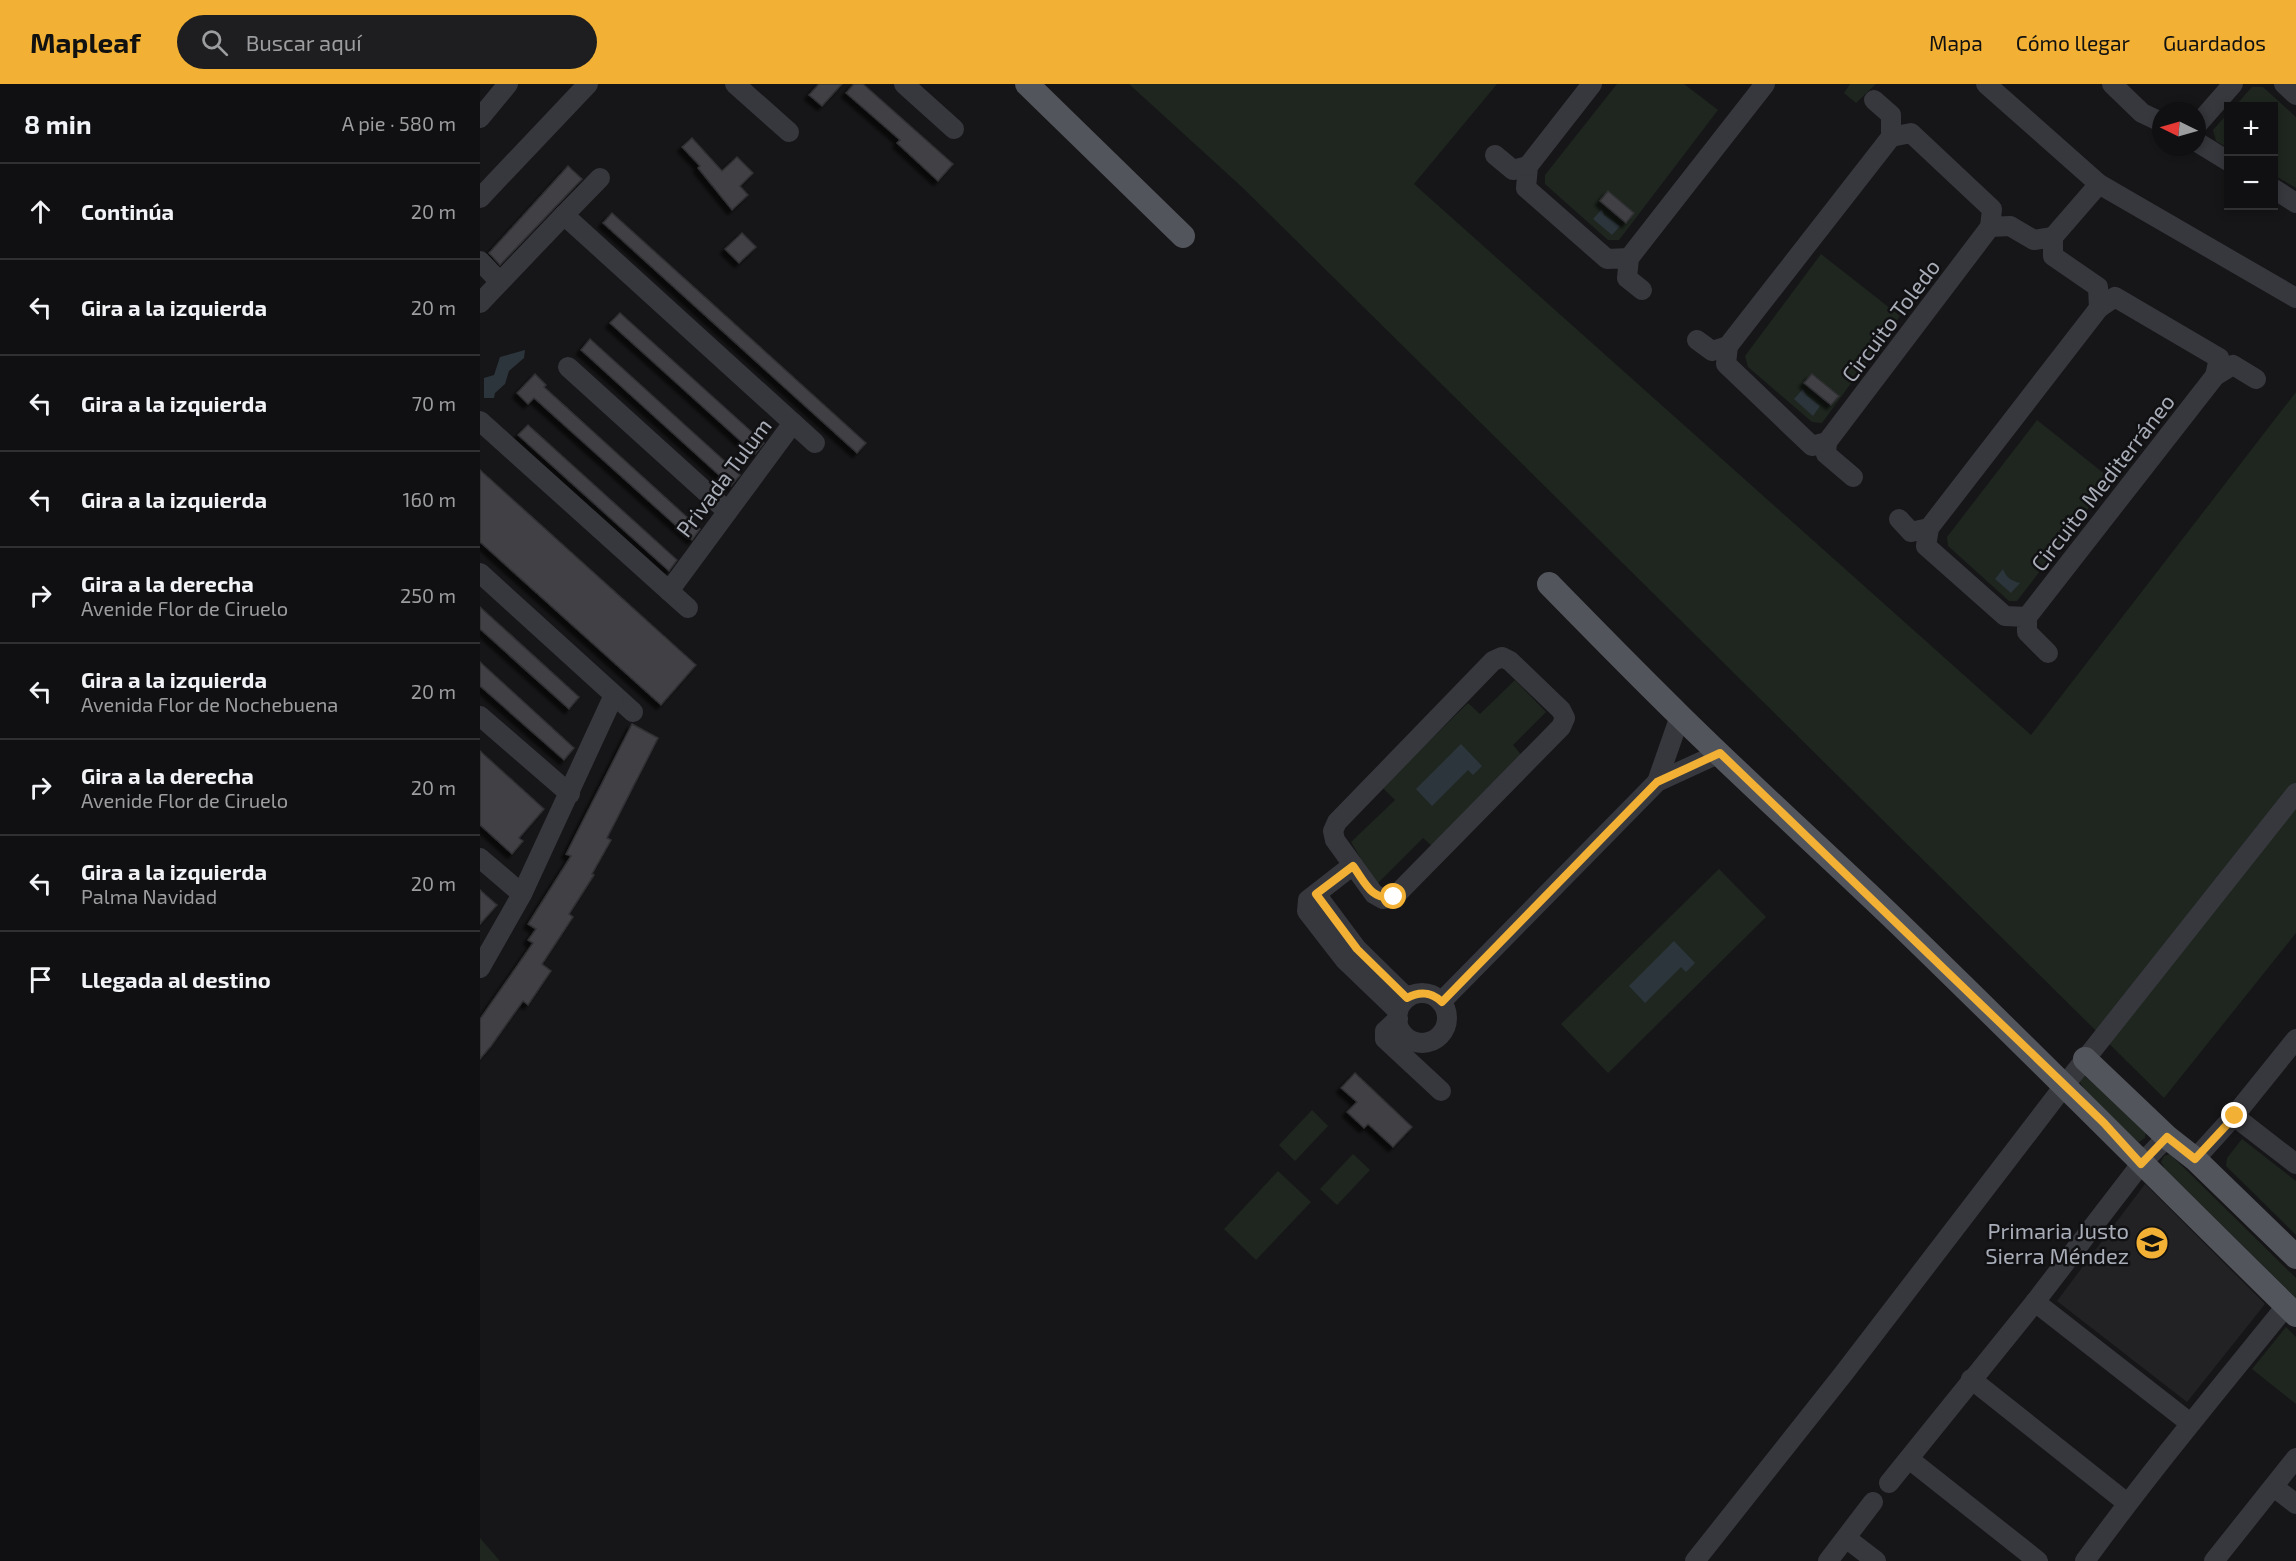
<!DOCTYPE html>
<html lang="es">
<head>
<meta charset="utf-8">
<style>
  body { margin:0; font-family:"Exo 2",sans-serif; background:#1e1e20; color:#f1f3f6 }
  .controls { position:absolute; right:18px; top:18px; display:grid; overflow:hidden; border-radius:0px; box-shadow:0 3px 9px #0003 }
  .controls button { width:54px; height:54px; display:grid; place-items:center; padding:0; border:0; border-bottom:2px solid #303032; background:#101012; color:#f1f3f6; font:30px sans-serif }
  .compass { position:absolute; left:1672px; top:18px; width:54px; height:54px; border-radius:50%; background:#101012; box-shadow:0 3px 9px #0003; rotate:275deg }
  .stop { position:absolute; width:18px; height:18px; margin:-14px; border:4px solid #f2b134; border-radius:50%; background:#fff }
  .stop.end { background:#f2b134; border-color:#fff; box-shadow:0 2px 6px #0008 }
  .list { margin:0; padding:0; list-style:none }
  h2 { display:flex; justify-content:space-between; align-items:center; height:78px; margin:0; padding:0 24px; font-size:26px }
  h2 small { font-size:20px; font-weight:400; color:#9c9d9f }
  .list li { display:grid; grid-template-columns:39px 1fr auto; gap:18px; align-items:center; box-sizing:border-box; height:96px; padding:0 24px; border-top:2px solid #303032 }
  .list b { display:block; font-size:22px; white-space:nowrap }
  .list p { margin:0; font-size:20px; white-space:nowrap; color:#9c9d9f }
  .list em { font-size:20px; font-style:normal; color:#9c9d9f }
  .icon { flex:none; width:33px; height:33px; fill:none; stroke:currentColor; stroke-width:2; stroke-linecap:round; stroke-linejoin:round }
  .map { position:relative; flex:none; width:1816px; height:1477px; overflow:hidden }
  header { display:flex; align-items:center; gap:36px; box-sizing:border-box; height:84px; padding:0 30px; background:#f2b134; color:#111 }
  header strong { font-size:28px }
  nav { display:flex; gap:33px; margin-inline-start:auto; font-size:21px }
  .search { width:420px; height:54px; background:#1e1e20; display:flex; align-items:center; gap:15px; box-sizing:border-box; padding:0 21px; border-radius:33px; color:#9c9d9f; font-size:22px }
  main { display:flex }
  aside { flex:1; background:#101012 }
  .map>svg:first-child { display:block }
  .built { fill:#222225 }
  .green { fill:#1e261f }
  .water { fill:#2c353c }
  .building { fill:#404145; stroke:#303034; stroke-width:1.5; filter:url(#shadow) }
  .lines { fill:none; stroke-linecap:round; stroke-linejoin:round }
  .minor { stroke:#37383d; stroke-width:20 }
  .major { stroke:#53555c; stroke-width:24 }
  .route { stroke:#f2b134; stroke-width:8 }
  .labels { text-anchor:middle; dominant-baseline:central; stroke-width:5; stroke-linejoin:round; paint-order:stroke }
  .street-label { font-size:22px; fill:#a8adb8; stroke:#111113 }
  .poi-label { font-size:22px; fill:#a8adb8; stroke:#111113; text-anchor:end }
</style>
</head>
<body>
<header>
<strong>Mapleaf</strong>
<div class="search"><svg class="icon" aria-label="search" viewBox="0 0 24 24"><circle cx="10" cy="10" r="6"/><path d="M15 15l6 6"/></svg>Buscar aquí</div>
<nav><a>Mapa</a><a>Cómo llegar</a><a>Guardados</a></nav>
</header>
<main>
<aside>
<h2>8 min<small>A pie · 580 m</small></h2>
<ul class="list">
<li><svg class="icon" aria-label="ahead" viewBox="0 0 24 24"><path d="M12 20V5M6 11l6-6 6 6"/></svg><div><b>Continúa</b></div><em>20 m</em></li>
<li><svg class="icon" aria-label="left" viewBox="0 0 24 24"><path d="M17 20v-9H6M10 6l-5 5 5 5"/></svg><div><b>Gira a la izquierda</b></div><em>20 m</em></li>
<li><svg class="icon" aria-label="left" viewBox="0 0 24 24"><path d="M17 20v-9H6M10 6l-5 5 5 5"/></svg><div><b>Gira a la izquierda</b></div><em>70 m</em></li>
<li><svg class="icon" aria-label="left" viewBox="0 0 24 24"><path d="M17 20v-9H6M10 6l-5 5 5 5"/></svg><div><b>Gira a la izquierda</b></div><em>160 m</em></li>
<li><svg class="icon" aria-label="right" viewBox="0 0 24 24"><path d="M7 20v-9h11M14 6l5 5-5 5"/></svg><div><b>Gira a la derecha</b><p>Avenide Flor de Ciruelo</p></div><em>250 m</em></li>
<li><svg class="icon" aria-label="left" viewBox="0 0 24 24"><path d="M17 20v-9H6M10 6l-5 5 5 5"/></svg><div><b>Gira a la izquierda</b><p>Avenida Flor de Nochebuena</p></div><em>20 m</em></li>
<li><svg class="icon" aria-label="right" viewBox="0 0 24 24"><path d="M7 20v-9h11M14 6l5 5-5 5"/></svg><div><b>Gira a la derecha</b><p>Avenide Flor de Ciruelo</p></div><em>20 m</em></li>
<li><svg class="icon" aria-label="left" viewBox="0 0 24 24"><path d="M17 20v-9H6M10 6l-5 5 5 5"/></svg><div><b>Gira a la izquierda</b><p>Palma Navidad</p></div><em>20 m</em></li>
<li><svg class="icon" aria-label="arrive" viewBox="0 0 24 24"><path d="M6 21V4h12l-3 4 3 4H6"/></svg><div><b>Llegada al destino</b></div></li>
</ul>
</aside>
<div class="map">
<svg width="1816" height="1477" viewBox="0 0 1816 1477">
  <defs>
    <filter id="shadow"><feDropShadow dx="-4.5" dy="4.5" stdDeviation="1.5" flood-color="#0009"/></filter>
  </defs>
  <rect width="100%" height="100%" fill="#161618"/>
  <path class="built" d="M1665 1100 1785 1220 1707 1318 1577 1217Z"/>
  <g class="green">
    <path d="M649 0H1017L934 100 1551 651 1816 308V849L1684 1014 763 104Z"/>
    <path d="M1137 0H1204L1238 26 1139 156H1128L1065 100V91Z"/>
    <path d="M1370 0H1396L1376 19 1364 9Z"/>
    <path d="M1772 3H1783L1816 33V104L1794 91V22H1755Z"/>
    <path d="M1748 29V64L1736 57 1733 46Z"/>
    <path d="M1341 170 1420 232 1342 339 1332 338 1268 283 1265 272Z"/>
    <path d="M1557 336 1631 395 1537 517H1529L1468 462 1467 453Z"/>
    <path d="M1035 596 1066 628 1033 661 1045 675 954 764 943 754 898 799 891 792 871 758 915 716 902 703 988 619 1000 630Z"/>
    <path d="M1239 785 1286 833 1128 989 1081 940Z"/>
    <path d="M1604 991 1666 1047 1665 1054 1659 1058 1652 1053 1605 1007 1599 996Z"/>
    <path d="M832 1026 848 1042 815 1077 799 1061Z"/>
    <path d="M1762 1055 1816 1097V1151L1746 1082 1747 1074Z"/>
    <path d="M873 1070 890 1086 857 1121 840 1105Z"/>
    <path d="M1690 1070 1816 1194V1214L1685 1085 1681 1078 1684 1072Z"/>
    <path d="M798 1087 831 1118 776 1176 744 1145Z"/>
    <path d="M1806 1243 1816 1253V1320L1772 1285Z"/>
    <path d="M0 1454 20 1477H0Z"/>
  </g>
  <g class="water">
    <path d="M1122 125 1124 131 1140 142 1132 151 1113 135Z"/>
    <path d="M45 266 44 274 29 287 25 300 15 309 14 314H4V294L14 291 20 273Z"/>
    <path d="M1323 305 1326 311 1340 322 1333 332 1314 315Z"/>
    <path d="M1523 485C1526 493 1531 497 1540 499L1531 509 1515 495Z"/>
    <path d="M981 660 1002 682 993 691 988 686 952 722 936 705Z"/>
    <path d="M1194 857 1215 879 1206 888 1201 883 1165 919 1149 902Z"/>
  </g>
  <g class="building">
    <path d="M339 0H362L342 22 329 11Z"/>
    <path d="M374 0H383L473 80 458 97 417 59 420 56 366 9Z"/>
    <path d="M212 54 242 87 257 73 273 89 260 102 268 111 252 126 218 84 220 82 202 63Z"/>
    <path d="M88 82 102 95 20 181 9 169Z"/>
    <path d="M1128 107 1154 129 1146 139 1120 117Z"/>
    <path d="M132 129 386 359 377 369 123 139Z"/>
    <path d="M262 149 276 163 259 179 245 165Z"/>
    <path d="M140 229 284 359 275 370 130 239Z"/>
    <path d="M110 255 260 391 251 402 101 266Z"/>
    <path d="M55 290 66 301 64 303 220 445 212 456 54 314 48 320 37 309Z"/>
    <path d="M1332 290 1359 312 1351 321 1324 299Z"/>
    <path d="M48 341 197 476 189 487 38 351Z"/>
    <path d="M0 386 216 581 181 621 0 458Z"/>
    <path d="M0 523 99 613 89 625 0 545Z"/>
    <path d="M0 578 94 664 84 676 0 602Z"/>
    <path d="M152 640 178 654 127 754 131 756 112 790 114 791 89 830 93 833 62 880 71 887 48 921 43 917 11 962 0 975V935L53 859 48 856 56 845 48 840 91 772 86 770Z"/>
    <path d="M0 667 64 725 39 754 43 757 32 770 0 741Z"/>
    <path d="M0 806 17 821 0 840Z"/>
    <path d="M875 989 932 1043 913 1063 888 1040 884 1044 867 1028 877 1018 861 1004Z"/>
  </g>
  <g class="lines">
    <g class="minor">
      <path d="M255 0 309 48"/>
      <path d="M424 0 474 45"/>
      <path d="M1506 0 1619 100 1816 214"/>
      <path d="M1632 0 1662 29 1681 38"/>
      <path d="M1804 0 1816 11"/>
      <path d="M1394 16 1411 31V53L1431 49 1512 125 1510 143 1530 142 1554 156 1573 153"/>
      <path d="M0 34 28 0"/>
      <path d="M1717 41 1753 0"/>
      <path d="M1717 58 1748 77"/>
      <path d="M1015 71 1033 86 1048 82 1046 104 1127 175 1149 174 1147 194 1162 206"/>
      <path d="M1048 82 1112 0"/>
      <path d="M1794 105 1816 119"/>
      <path d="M0 114 108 0"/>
      <path d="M84 131 120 94"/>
      <path d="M1573 153V172L1618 203 1619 224 1635 213 1739 274 1735 292 1753 281 1776 295"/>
      <path d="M1573 153 1619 100"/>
      <path d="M1149 174 1285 0"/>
      <path d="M0 177 20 198"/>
      <path d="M0 219 84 131 313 339 189 507 0 337"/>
      <path d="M1217 256 1232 267 1248 262 1246 280 1332 362 1347 358 1346 370 1373 393"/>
      <path d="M1248 262 1411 53"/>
      <path d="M88 283 247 427"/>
      <path d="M313 339 335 359"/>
      <path d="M1347 358 1510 143"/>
      <path d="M1419 435 1431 448 1449 444 1446 462 1525 532 1547 533V548L1568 569"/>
      <path d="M1449 444 1619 224"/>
      <path d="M0 489 153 628"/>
      <path d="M189 507 208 524"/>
      <path d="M1547 533 1735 292"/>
      <path d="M1022 573 1030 577 1081 626 1085 634 1081 643 914 813 903 815 894 810 855 756 853 747 857 738 1013 577Z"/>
      <path d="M0 632 90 710"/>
      <path d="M1177 698 1200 632"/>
      <path d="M0 774 42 810"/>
      <path d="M873 781 828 816 827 827 865 876 918 927"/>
      <path d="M836 810 877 865 927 914"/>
      <path d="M0 884 42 810 134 611"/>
      <circle cx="942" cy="934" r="25"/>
      <path d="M961 918 1177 698 1240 669"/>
      <path d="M918 935 905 947V955L961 1007"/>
      <path d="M1754 1032 1816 1080"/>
      <path d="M1715 1075 1754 1032 1816 955"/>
      <path d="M1555 1218 1710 1339"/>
      <path d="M1491 1295 1647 1419"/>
      <path d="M1429 1375 1558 1477"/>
      <path d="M1409 1399 1555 1218 1661 1080 1687 1053"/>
      <path d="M1794 1403 1816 1420"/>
      <path d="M1366 1454 1396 1477"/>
      <path d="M1215 1477 1364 1289 1584 1002 1816 709"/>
      <path d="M1348 1477 1393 1418"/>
      <path d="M1605 1477C1669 1389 1738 1306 1806 1222"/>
      <path d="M1734 1477 1816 1374"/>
    </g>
    <g class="major">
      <path d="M547 0 703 152"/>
      <path d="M1069 500C1112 544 1155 588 1199 631 1267 698 1339 763 1408 829 1546 962 1680 1098 1816 1231"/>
      <path d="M1605 975 1687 1053 1715 1075 1816 1173"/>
    </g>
  </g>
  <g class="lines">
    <path class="route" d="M914 813C891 817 885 798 873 782L836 810 877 865 927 914C940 907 951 908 962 918L1177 698 1240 669 1624 1039 1661 1080 1687 1053 1715 1075 1755 1032"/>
  </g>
  <defs>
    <g id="school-disc" transform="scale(1.725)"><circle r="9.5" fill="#f2b134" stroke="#111113"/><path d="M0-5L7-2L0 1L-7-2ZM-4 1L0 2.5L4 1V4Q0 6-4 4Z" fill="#111"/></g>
  </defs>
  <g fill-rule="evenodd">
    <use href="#school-disc" x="1672" y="1159"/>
  </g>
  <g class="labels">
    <g class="street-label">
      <text transform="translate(1410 236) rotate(-53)">Circuito Toledo</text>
      <text transform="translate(243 393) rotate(-53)">Privada Tulum</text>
      <text transform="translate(1622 398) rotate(-52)">Circuito Mediterráneo</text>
    </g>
    <g class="poi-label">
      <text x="1649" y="1146">Primaria Justo<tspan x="1649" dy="25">Sierra Méndez</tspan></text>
    </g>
  </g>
</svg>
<div class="controls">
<button>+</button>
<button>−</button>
</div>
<svg class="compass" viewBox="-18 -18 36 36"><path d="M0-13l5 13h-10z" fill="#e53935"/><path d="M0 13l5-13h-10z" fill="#9c9d9f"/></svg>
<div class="stop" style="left:914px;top:813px"></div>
<div class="stop end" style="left:1755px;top:1032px"></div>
</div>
</main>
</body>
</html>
